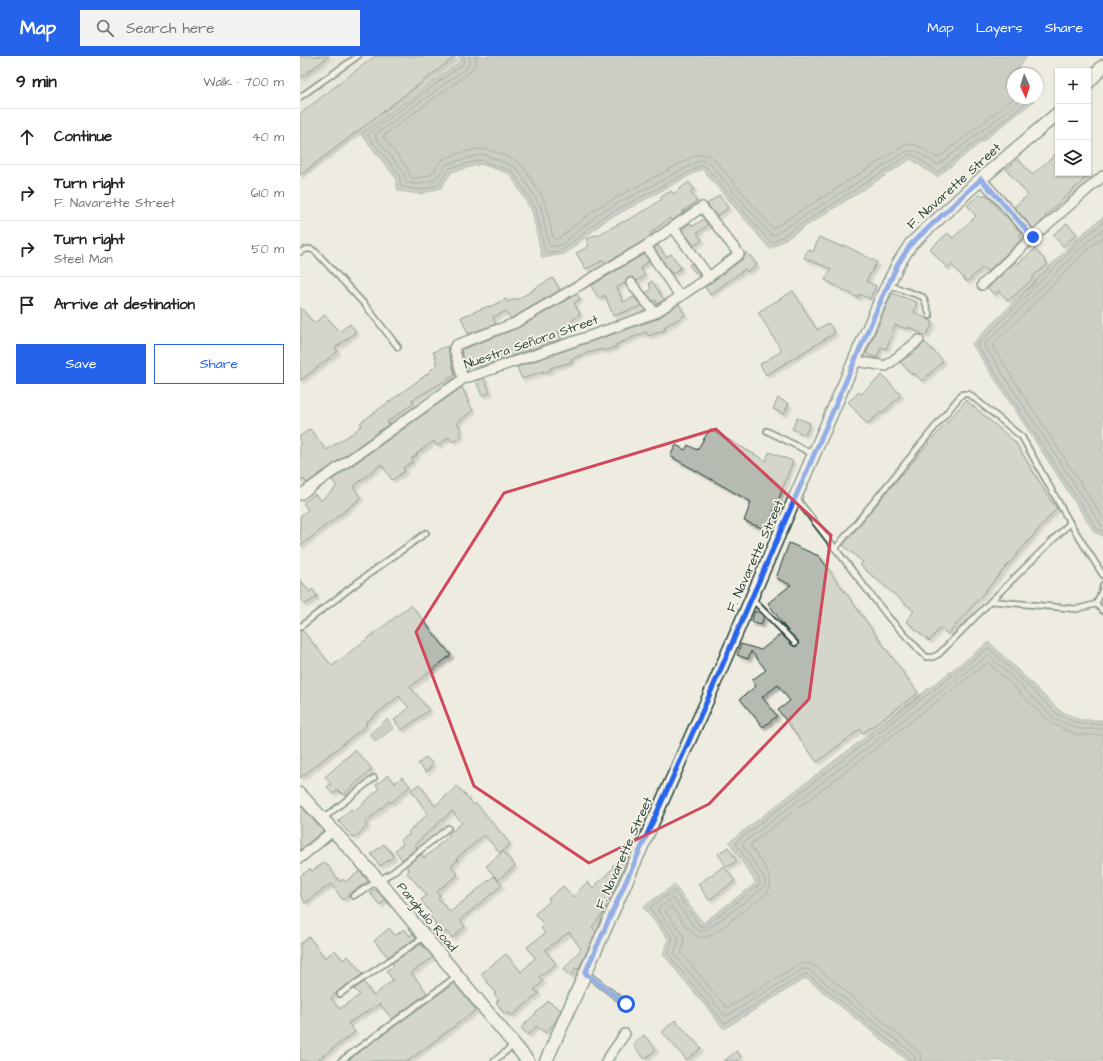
<!DOCTYPE html>
<html lang="en">
<head>
<meta charset="utf-8">
<style>
  body { margin:0; font-family:"Architects Daughter",sans-serif; background:#f2f2f2; color:#222 }
  .controls { position:absolute; right:12px; top:12px; display:grid; overflow:hidden; border-radius:0px; box-shadow:0 1px 3px #0004 }
  .controls button { width:36px; height:36px; display:grid; place-items:center; padding:0; border:0; border-bottom:1px solid #e0e0e0; background:#fff; color:#222; font:20px sans-serif }
  .compass { position:absolute; left:707px; top:12px; width:36px; height:36px; border-radius:50%; background:#fff; box-shadow:0 1px 3px #0004; rotate:176deg }
  .stop { position:absolute; width:12px; height:12px; margin:-9px; border:3px solid #2563eb; border-radius:50%; background:#fff }
  .stop.end { background:#2563eb; border-color:#fff; box-shadow:0 1px 4px #0008 }
  .list { margin:0; padding:0; list-style:none }
  h2 { display:flex; justify-content:space-between; align-items:center; height:52px; margin:0; padding:0 16px; font-size:17px }
  h2 small { font-size:13px; font-weight:400; color:#767676 }
  .list li { display:grid; grid-template-columns:26px 1fr auto; gap:12px; align-items:center; box-sizing:border-box; height:56px; padding:0 16px; border-top:1px solid #e0e0e0 }
  .list b { display:block; font-size:15px; white-space:nowrap }
  .list p { margin:0; font-size:13px; white-space:nowrap; color:#767676 }
  .list em { font-size:13px; font-style:normal; color:#767676 }
  .actions { display:flex; gap:8px; padding:12px 16px }
  .actions a { flex:1; padding:9px 0; border:1px solid #2563eb; border-radius:0px; text-align:center; font-size:14px; color:#2563eb }
  .actions .main { background:#2563eb; color:#fff }
  .icon { flex:none; width:22px; height:22px; fill:none; stroke:currentColor; stroke-width:2; stroke-linecap:round; stroke-linejoin:round }
  .map { position:relative; flex:none; width:803px; height:1005px; overflow:hidden }
  header { display:flex; align-items:center; gap:24px; box-sizing:border-box; height:56px; padding:0 20px; background:#2563eb; color:#fff }
  header strong { font-size:19px }
  nav { display:flex; gap:22px; margin-inline-start:auto; font-size:14px }
  .search { width:280px; height:36px; background:#f2f2f2; display:flex; align-items:center; gap:10px; box-sizing:border-box; padding:0 14px; border-radius:0px; color:#767676; font-size:15px }
  main { display:flex }
  aside { flex:1; background:#fff }
  .map>svg:first-child { display:block }
  .built { fill:#ddddd2 }
  .water { fill:#9fa99f; stroke:#6c7e74 }
  .lines { fill:none; stroke-linecap:round; stroke-linejoin:round }
  .shore { stroke:#52685f; stroke-width:1 }
  .building { fill:#b5bbb0; stroke:#1f3d34; filter:url(#shadow) }
  .lane-casing { stroke:#1f3d34; stroke-width:8 }
  .street-casing { stroke:#1f3d34; stroke-width:12 }
  .secondary-casing { stroke:#1f3d34; stroke-width:15 }
  .lane { stroke:#f7f3e8; stroke-width:4.5 }
  .street { stroke:#f7f3e8; stroke-width:9 }
  .secondary { stroke:#f7f3e8; stroke-width:12 }
  .route { stroke:#2563eb; stroke-width:5 }
  .marked { fill:none; stroke:#d1495b; stroke-width:3; stroke-linejoin:round }
  .labels { text-anchor:middle; dominant-baseline:central; stroke-width:3.5; stroke-linejoin:round; paint-order:stroke }
  .street-label { font-size:13px; fill:#1f3d34; stroke:#f7f3e8 }
</style>
</head>
<body>
<header>
<strong>Map</strong>
<div class="search"><svg class="icon" aria-label="search" viewBox="0 0 24 24"><circle cx="10" cy="10" r="6"/><path d="M15 15l6 6"/></svg>Search here</div>
<nav><a>Map</a><a>Layers</a><a>Share</a></nav>
</header>
<main>
<aside>
<h2>9 min<small>Walk · 700 m</small></h2>
<ul class="list">
<li><svg class="icon" aria-label="ahead" viewBox="0 0 24 24"><path d="M12 20V5M6 11l6-6 6 6"/></svg><div><b>Continue</b></div><em>40 m</em></li>
<li><svg class="icon" aria-label="right" viewBox="0 0 24 24"><path d="M7 20v-9h11M14 6l5 5-5 5"/></svg><div><b>Turn right</b><p>F. Navarette Street</p></div><em>610 m</em></li>
<li><svg class="icon" aria-label="right" viewBox="0 0 24 24"><path d="M7 20v-9h11M14 6l5 5-5 5"/></svg><div><b>Turn right</b><p>Steel Man</p></div><em>50 m</em></li>
<li><svg class="icon" aria-label="arrive" viewBox="0 0 24 24"><path d="M6 21V4h12l-3 4 3 4H6"/></svg><div><b>Arrive at destination</b></div></li>
</ul>
<div class="actions"><a class="main">Save</a><a>Share</a></div>
</aside>
<div class="map">
<svg width="803" height="1005" viewBox="0 0 803 1005">
  <defs>
    <filter id="shadow"><feDropShadow dx="3" dy="3" stdDeviation="1" flood-color="#0004"/></filter>
  </defs>
  <rect width="100%" height="100%" fill="#eeece1"/>
  <filter id="ink" filterUnits="userSpaceOnUse"><feTurbulence type="fractalNoise" baseFrequency=".025" numOctaves="2"/><feDisplacementMap in="SourceGraphic" scale="8" xChannelSelector="R" yChannelSelector="G"/><feConvolveMatrix kernelMatrix="1 2 1 2 8 2 1 2 1" color-interpolation-filters="sRGB"/></filter>
  <g filter="url(#ink)">
    <path class="built" d="M0 0H158L162 4 61 78 0 125Z"/>
    <g class="water">
      <path d="M158 0H728L720 9 718 18H713V42H732L734 45 637 121 611 103 470 193 402 113 305 165 265 198 242 202 232 155 210 118 181 108 152 116 141 132 120 138 98 135 95 121 61 78 162 4Z"/>
      <path d="M803 161V480L795 477 672 288 780 180Z"/>
      <path d="M689 586 760 655 781 664H803V1005H608L506 922 424 973 363 898 369 884 343 851 374 829 403 867 456 827 429 786Z"/>
      <path d="M87 663 94 672 76 686 69 678Z"/>
    </g>
    <g class="lines">
      <g class="shore">
        <path d="M163 0 165 4 163 8 69 77 68 80 99 118 101 130 102 131 119 134 138 129 150 112 180 104 212 115 236 153 245 195 247 197 263 194 303 161 402 109 406 111 470 186 472 187 609 99H614L636 115 638 116 728 45 729 42"/>
        <path d="M169 0 170 6 167 12 76 78 75 81 103 115 107 127 119 128 135 124 147 108 180 99H185L213 110 218 114 241 151 249 189 251 191 261 189 300 157 401 104 409 107 471 179 473 180 607 95H616L638 109 724 42"/>
        <path d="M176 0 175 9 170 16 84 79V82L107 112 112 122H119L131 119C135 115 138 108 142 104 148 100 173 93 181 93 189 92 217 104 223 110L246 148 253 182 255 184 258 183 297 152 394 100C402 97 408 98 414 103L472 172H474L605 89C620 85 626 98 638 102L714 42"/>
        <path d="M803 166 783 183 677 289 797 473 803 476"/>
        <path d="M803 173 786 187 684 289 801 469 803 470"/>
        <path d="M803 181 790 191 692 290 803 462"/>
        <path d="M610 1005 609 1002 607 999 507 918 503 919 426 967H424L368 898 373 883 351 854 350 851 374 835 399 869 404 871 458 830 460 828V824L436 788V786L688 592 690 593 758 659 780 668H803"/>
        <path d="M615 1005 614 1000 611 996 508 913 501 914 427 960H425L374 898 378 886V881L358 855V852L373 842 396 873 400 875H405L461 834 465 829V823L443 790V787L688 599 690 600 755 663 779 673H803"/>
        <path d="M621 1005 620 997 615 992 516 911C510 907 505 906 498 909L427 952 381 897 384 887 383 879 366 856V854L370 851H372C382 863 393 889 412 879L465 839C480 824 459 804 451 791V788L687 607H689L752 668 778 679H803"/>
      </g>
    </g>
    <g class="building">
      <path d="M0 0H29L0 22Z"/>
      <path d="M75 0H156L0 119V58Z"/>
      <path d="M758 96V117H791L745 160 746 161 734 173 714 151 728 139 706 113 718 103 732 119Z"/>
      <path d="M389 126 394 133 390 136 397 145 382 156 383 157 372 165 370 162 350 177 351 179 343 185 306 207 304 204 286 213 276 197 289 190 286 183 295 179 296 180 324 165V166L345 154V155L362 143 361 141 371 135 373 138Z"/>
      <path d="M419 139 428 152 417 160 407 148Z"/>
      <path d="M679 139H687L704 160 705 159 721 177 719 186 687 216 683 211 667 226 651 208 647 212 630 193 648 177 653 182 676 160 667 149Z"/>
      <path d="M404 163 408 169 397 177 402 184 394 190 382 173 390 167 393 170Z"/>
      <path d="M767 167 777 178 763 190 753 179Z"/>
      <path d="M519 181 543 191 544 189 577 206 566 225 576 230 570 243 559 238 558 242 525 224 531 213 504 202 508 193 513 196Z"/>
      <path d="M358 189 366 201 371 198 381 212 372 218 354 192Z"/>
      <path d="M735 193 748 208 732 221 733 223 708 245 699 235 694 239 688 232 715 206 717 208Z"/>
      <path d="M447 196 457 209 447 216 445 213 410 239 405 231 443 203Z"/>
      <path d="M344 198 349 205 340 212 345 219 337 225 334 222 330 221 327 223 325 227 317 231 323 246 334 241 341 250 313 260 305 239 299 243 291 230Z"/>
      <path d="M392 207 400 219 399 221 389 209Z"/>
      <path d="M253 222 260 234 212 262H210L206 255 193 261 196 268 168 278 161 261 189 250V251L206 243 208 246 215 242 216 244 234 234 233 233Z"/>
      <path d="M352 225 364 244 357 248 356 244 353 245 346 237 351 233 349 227Z"/>
      <path d="M493 235 517 274 528 267 535 277 466 319 460 308 482 295 458 256Z"/>
      <path d="M592 237 617 246 614 256 633 266 626 280 609 271 608 273 595 269 586 293 581 291 577 302 566 298Z"/>
      <path d="M277 238 280 243 274 247 280 258 259 275 261 283 168 315 161 294 218 272Z"/>
      <path d="M379 248 385 259 364 271 365 274 348 280 346 276 315 289 316 291 304 295 303 293 287 297 271 303 272 306 250 312 251 314 243 317V315L222 323 217 311 357 263Z"/>
      <path d="M0 251 14 267 25 259 39 276 50 268 56 276 35 292 38 295 0 325Z"/>
      <path d="M625 286 643 305 622 325 614 317 612 319 600 306 611 298 612 299Z"/>
      <path d="M147 290 155 319 112 344 114 347 87 366 89 368 7 427 4 423 0 426V380L10 373 26 394 53 377 62 369 60 367 130 316 129 315 137 310 135 306 137 305 133 296Z"/>
      <path d="M582 319 601 339 582 357 581 356 567 368 548 346 559 336 561 338Z"/>
      <path d="M184 322 190 336 182 340 176 325Z"/>
      <path d="M162 331 168 345 167 346 173 354 157 367 162 374 159 376 162 379 153 386 149 381 137 390 134 385 116 398 117 399 111 403 113 405 103 412 105 415 92 424 81 408 53 431 61 442 0 490V460L8 454 3 447 15 438 20 445 37 431 32 424Z"/>
      <path d="M478 342 489 348 484 358 473 353Z"/>
      <path d="M666 344 715 386 751 445 757 452 648 578 640 572 629 585 606 565 614 555 560 509 563 506 543 489 586 437Z"/>
      <path d="M497 362 510 367 505 379 492 373Z"/>
      <path d="M410 373 466 405 469 396 493 405 467 474 444 465 451 446 370 400 376 389 385 394 388 389 397 394Z"/>
      <path d="M489 487 519 500 618 637 563 677 560 673 517 706 478 654 490 645 478 629 462 641 477 660 463 671 440 643 456 630 452 624 466 614 451 595 448 603 437 599 441 588 461 594 481 578 494 590H496L498 588V585L487 574 468 547 491 529 476 522Z"/>
      <path d="M0 523 9 536 13 533 17 541 4 549 0 542Z"/>
      <path d="M111 549 151 599 110 631 129 654 102 674 94 664 109 652 99 640 65 667 67 669 0 722V575L2 574 32 610Z"/>
      <path d="M455 555 460 557 464 560 461 569 451 566Z"/>
      <path d="M55 694 72 713 43 739 38 734 33 738 27 731 31 728 25 721Z"/>
      <path d="M126 701 133 708 126 716 118 708Z"/>
      <path d="M88 719 95 727 102 721 110 730 91 747 89 745 65 767 67 770 54 782 38 765 51 753 54 755 79 733 76 729Z"/>
      <path d="M119 728 135 750 157 730 174 749 176 747 210 788 200 797 184 779 156 803 158 804 151 810 158 819 137 835 140 840 138 842 150 856 194 820 202 829 160 864 165 870 152 882 146 875 142 879 134 870 136 868 129 859 131 857 121 844 127 839 107 817 109 815 106 810 122 798 124 802 136 792V791L149 780 148 778 162 767 152 755 115 788 117 792 102 804 95 794 103 788 100 784 110 778 108 776 128 758 111 734Z"/>
      <path d="M0 749 23 775 0 794Z"/>
      <path d="M84 788 94 800 80 810 71 798Z"/>
      <path d="M428 791 437 805 427 811 418 798Z"/>
      <path d="M203 795 215 810 198 824 186 810Z"/>
      <path d="M330 798 304 856 292 871 296 876 278 914 276 912 271 920 263 914 281 893 269 876 245 894 256 908 239 921 243 925 234 934 239 937 212 960 209 956 205 959 196 946 199 944 194 938 196 937 181 918 206 898 221 916 235 902 227 891 245 877 241 872 244 869 235 858 250 845 248 843 263 830 273 841 287 826 293 832 313 812 312 810Z"/>
      <path d="M25 806 40 826 43 823 45 826 60 815 68 825 51 837 43 844 31 828 11 842V843L5 847 0 839V820L10 813 12 815Z"/>
      <path d="M424 810 435 825 409 844 398 828Z"/>
      <path d="M75 833 85 844 80 849 70 837Z"/>
      <path d="M89 872 95 880 104 873 110 880 113 877 116 882 88 901 74 885Z"/>
      <path d="M9 881 25 902 35 894 43 904 48 900 63 918 38 935 31 942 39 953 60 939 54 933 64 926 73 940 93 924 86 915 94 910 92 907 121 888 133 901 111 917 127 937 92 963 80 948 48 967 55 976 16 1005H0V888Z"/>
      <path d="M154 927 176 954 108 1005H47Z"/>
      <path d="M248 945 261 954 256 965 246 977 236 970 228 979 221 972Z"/>
      <path d="M375 964 401 992 387 1004 362 976Z"/>
      <path d="M344 979 356 993 345 1003 333 989Z"/>
      <path d="M437 995 441 1001 437 1005H424Z"/>
    </g>
    <g class="lines">
      <g class="lane-casing">
        <g id="lane">
          <path d="M0 41 58 0"/>
          <path d="M0 196C6 193 10 191 16 196L66 250 98 291"/>
          <path d="M589 229 623 241 624 243 630 260"/>
          <path d="M467 375 513 398"/>
          <path d="M497 443 589 562 626 601H633L639 598 691 545 777 553 796 548"/>
          <path d="M770 467 803 519"/>
          <path d="M535 493 662 338H669L722 381 770 467 691 545"/>
          <path d="M453 544 495 587"/>
          <path d="M796 548 802 535 803 529"/>
          <path d="M796 548 803 555"/>
          <path d="M0 571 62 523 126 477"/>
          <path d="M24 762 74 722"/>
          <path d="M53 840 93 816 148 772"/>
          <path d="M287 918 326 948"/>
          <path d="M40 938 124 881"/>
          <path d="M41 1005 157 920"/>
          <path d="M194 1005 214 989"/>
        </g>
      </g>
      <g class="street-casing">
        <g id="street">
          <path d="M681 123 733 181"/>
          <path d="M373 171 409 221"/>
          <path d="M346 190 380 241"/>
          <path d="M331 227 355 257"/>
          <path d="M682 229 733 181 803 120"/>
          <path d="M555 305 586 310 619 284"/>
          <path d="M0 439 163 323 287 281 355 257 409 221 439 198 402 151 346 190 258 242 215 267 156 289 154 292 163 323"/>
          <path d="M0 802 34 774"/>
          <path d="M306 1005 325 978"/>
        </g>
      </g>
      <g class="secondary-casing">
        <g id="secondary">
          <path d="M788 27 803 10"/>
          <path d="M0 738 79 825 228 1005"/>
          <path d="M246 1005 406 647 582 241 598 208 611 188 681 123 758 57"/>
        </g>
      </g>
      <use href="#lane" class="lane"/>
      <use href="#street" class="street"/>
      <use href="#secondary" class="secondary"/>
    </g>
  </g>
  <g class="lines" filter="url(#ink)">
    <path class="route" d="M326 948 285 917 406 647 582 242 598 208 611 188 681 123 733 181"/>
  </g>
  <path d="M0 0H803V1005H0ZM416 373 531 479 509 643 409 748 289 807 174 730 116 576 204 437Z" fill="#eeece1" fill-opacity=".55" fill-rule="evenodd"/>
  <path class="marked" d="M416 373 531 479 509 643 409 748 289 807 174 730 116 576 204 437Z"/>
  <g class="labels">
    <g class="street-label">
      <text transform="translate(654 130) rotate(-42)">F. Navarette Street</text>
      <text transform="translate(231 286) rotate(-19)">Nuestra Señora Street</text>
      <text transform="translate(455 500) rotate(-66)">F. Navarette Street</text>
      <text transform="translate(324 797) rotate(-66)">F. Navarette Street</text>
      <text transform="translate(127 861) rotate(50)">Panghulo Road</text>
    </g>
  </g>
</svg>
<div class="controls">
<button>+</button>
<button>−</button>
<button><svg class="icon" aria-label="layers" viewBox="0 0 24 24"><path d="M12 4l9 5-9 5-9-5zM3 14l9 5 9-5"/></svg></button>
</div>
<svg class="compass" viewBox="-18 -18 36 36"><path d="M0-13l5 13h-10z" fill="#e53935"/><path d="M0 13l5-13h-10z" fill="#767676"/></svg>
<div class="stop" style="left:326px;top:948px"></div>
<div class="stop end" style="left:733px;top:181px"></div>
</div>
</main>
</body>
</html>
